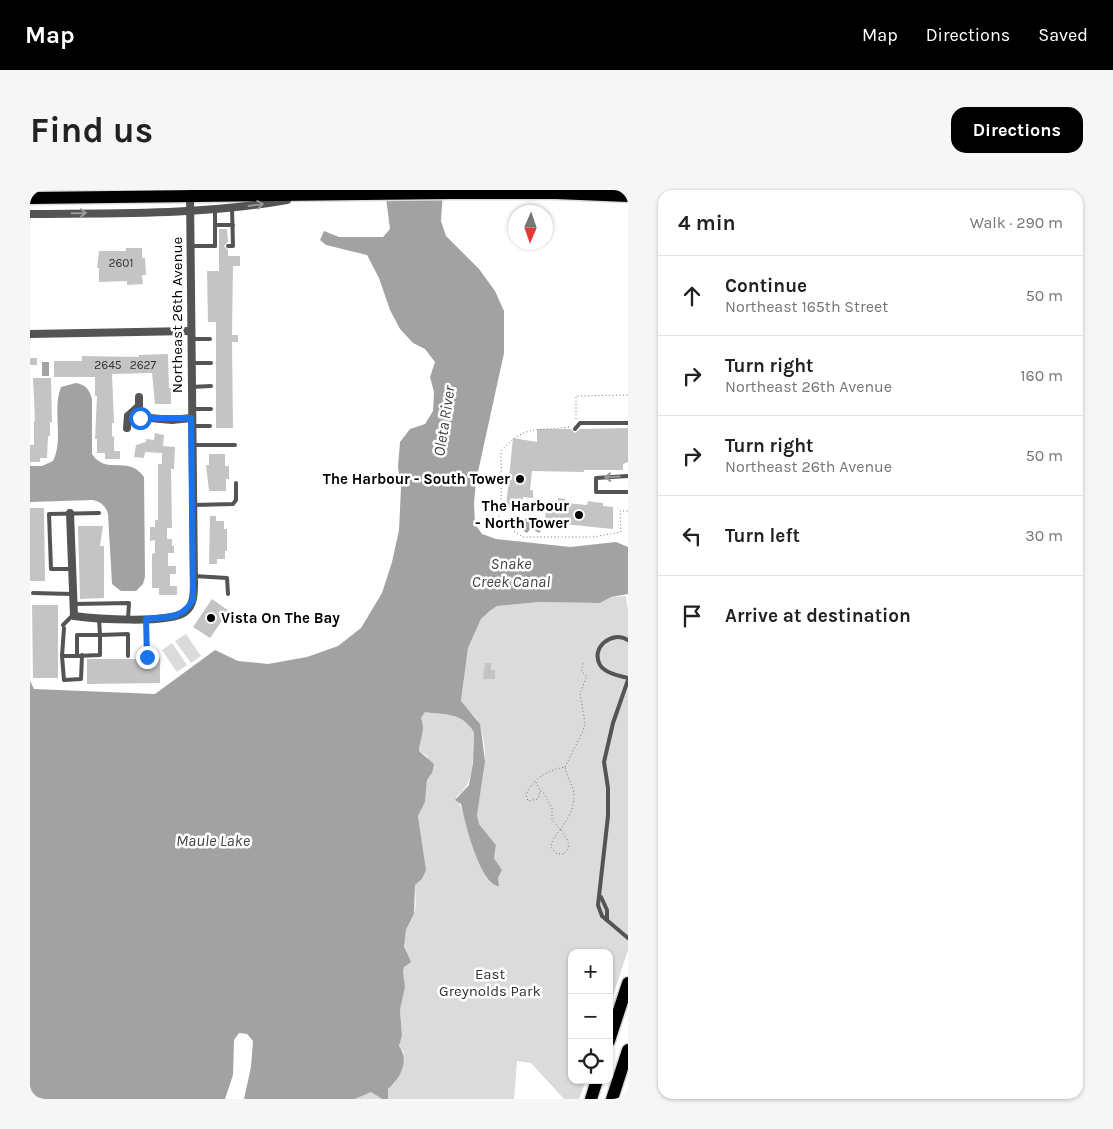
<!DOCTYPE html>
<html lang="en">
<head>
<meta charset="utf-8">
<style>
  body { margin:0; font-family:Karla,sans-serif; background:#f6f6f6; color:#222 }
  .controls { position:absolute; right:15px; bottom:15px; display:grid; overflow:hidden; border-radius:10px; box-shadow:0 1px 4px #0004 }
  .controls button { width:45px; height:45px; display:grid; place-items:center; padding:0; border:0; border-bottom:1px solid #e0e0e0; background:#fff; color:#222; font:25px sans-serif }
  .compass { position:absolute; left:478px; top:15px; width:45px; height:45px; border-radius:50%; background:#fff; box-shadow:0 1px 4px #0004; rotate:182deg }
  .stop { position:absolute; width:15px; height:15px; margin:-11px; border:4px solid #1a73e8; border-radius:50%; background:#fff }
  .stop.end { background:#1a73e8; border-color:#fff; box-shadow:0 1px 5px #0008 }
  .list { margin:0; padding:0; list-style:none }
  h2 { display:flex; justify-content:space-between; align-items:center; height:65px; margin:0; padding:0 20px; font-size:21px }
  h2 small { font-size:16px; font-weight:400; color:#767676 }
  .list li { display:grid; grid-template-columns:32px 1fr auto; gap:15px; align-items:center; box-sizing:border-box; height:80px; padding:0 20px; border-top:1px solid #e0e0e0 }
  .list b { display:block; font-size:19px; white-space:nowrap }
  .list p { margin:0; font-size:16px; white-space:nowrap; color:#767676 }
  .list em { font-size:16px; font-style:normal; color:#767676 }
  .icon { flex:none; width:28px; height:28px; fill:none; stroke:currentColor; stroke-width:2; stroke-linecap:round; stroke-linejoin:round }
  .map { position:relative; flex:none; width:598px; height:909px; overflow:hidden; border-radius:15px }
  header { display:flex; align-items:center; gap:30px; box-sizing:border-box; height:70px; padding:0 25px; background:#000; color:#fff }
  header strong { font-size:24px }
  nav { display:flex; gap:28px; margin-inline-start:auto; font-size:18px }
  .intro { display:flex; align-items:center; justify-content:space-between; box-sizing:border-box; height:120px; padding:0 30px }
  h1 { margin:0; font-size:35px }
  .button { padding:12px 22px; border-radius:15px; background:#000; color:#fff; font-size:18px; font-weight:700 }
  main { display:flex; gap:30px; padding:0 30px }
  aside { flex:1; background:#fff; border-radius:15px; box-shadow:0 1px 4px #0004 }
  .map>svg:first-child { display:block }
  .green { fill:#dbdbdb }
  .water { fill:#a2a2a2 }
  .building { fill:#c4c4c4 }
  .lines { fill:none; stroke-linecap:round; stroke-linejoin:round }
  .primary-casing { stroke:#dbdbdb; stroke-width:15 }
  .path { stroke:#767676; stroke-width:1; stroke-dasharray:1 2.5; stroke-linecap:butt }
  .lane { stroke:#545454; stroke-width:4 }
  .street { stroke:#545454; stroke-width:8 }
  .primary { stroke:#000; stroke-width:12 }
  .oneway { stroke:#989898 }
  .route { stroke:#1a73e8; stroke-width:6 }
  .poi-dot { fill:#000; stroke:#fff; stroke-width:2 }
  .labels { text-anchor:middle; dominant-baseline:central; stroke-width:5; stroke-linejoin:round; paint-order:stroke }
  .number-label { font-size:12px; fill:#313131 }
  .street-label { font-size:15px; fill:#000; stroke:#fff }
  .poi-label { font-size:15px; font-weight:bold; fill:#000; stroke:#fff; text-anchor:end }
  .park-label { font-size:15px; fill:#323232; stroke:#fff }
  .water-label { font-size:16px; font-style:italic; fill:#434343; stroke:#fff }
</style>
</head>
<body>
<header>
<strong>Map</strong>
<nav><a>Map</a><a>Directions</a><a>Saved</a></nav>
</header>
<div class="intro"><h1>Find us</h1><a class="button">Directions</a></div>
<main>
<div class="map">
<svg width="598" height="909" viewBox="0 0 598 909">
  <rect width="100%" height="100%" fill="#fff"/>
  <g class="green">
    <path d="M596 406 598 421V760L579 818V763H542V890H556L549 909H534L501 873 487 871 484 909H358V899L365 893 374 862 369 856 372 846 370 820 375 797 373 782 377 761C368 747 380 736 384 724 387 716 385 704 385 695L392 689 394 667 388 626 395 612 397 590 402 583 397 566 389 561C390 549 396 540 391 528L395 521C416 525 431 522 444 542 442 565 447 592 426 607 442 634 439 674 465 695L472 680 464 668 466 655 449 634 447 625C450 596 461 566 450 536 448 528 437 519 431 512L438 458 451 429 467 416 509 412 570 413 581 407Z"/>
    <path d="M156 444 171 466 161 473 145 451Z"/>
    <path d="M142 453 157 475 147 482 132 460Z"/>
    <path d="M341 902 352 909H325Z"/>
  </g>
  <g class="water">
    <path d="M355 0H413L411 31 416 46 449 79 465 101 474 121V163L446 291 444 314 445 334 452 344 466 349 540 357 586 352 598 357V404L581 407 570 413 509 412 467 416 460 421 451 429 438 458 431 511 450 534 452 547 455 572 447 625 449 634 466 655 464 668 472 680 468 688 469 696C449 694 435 631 431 614L425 610 439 595 443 573 444 542C431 522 416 525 395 522L391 528C396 540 390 549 389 561L404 574 402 583 397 590 395 612 388 626 396 680 392 689 385 695 384 724 376 740 374 756 381 772 374 777 373 782 375 797 370 820 372 846 369 856C380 870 370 889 358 899V909H352L341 902 325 909H214L221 877 223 851 217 844 209 843 204 850 203 885 195 909H0V491L4 499 125 504 185 460 208 471 238 474 277 467 308 456 331 438 352 403 362 372 369 340 371 298 368 277 370 252 380 239 395 234 403 221 404 202 400 187 405 172 395 159 383 153 370 139 360 120 349 88 337 65 296 55 290 50 294 41 309 47H353L360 39Z"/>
    <rect x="12" y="172" width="7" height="14"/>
    <path d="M46 193C56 195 59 199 62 209V264C76 286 98 264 114 287L115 387 113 394 106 401H91L82 394 78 324C76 316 71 312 63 310L0 312V276H12L23 271C34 249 22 220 31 197Z"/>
    <path d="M485 327 493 332 497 327 513 337 509 343 501 338 497 343 481 333Z"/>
  </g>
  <g class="building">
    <path d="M189 39H197L198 52 194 56 198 60V66H210V76H203L202 145H208V152H202L203 238H186V132H178L177 81H189Z"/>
    <path d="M96 58H112V68H115L116 85H112L113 94 97 95V91L69 92V78H67L69 61H96Z"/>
    <path d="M138 164 139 198H141V214H125L122 183 82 184 84 233H82V247L84 246V261H90V269H75V263H67V249H65L67 206H65V187H24V171H52V166L109 167V165Z"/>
    <rect x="0" y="168" width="7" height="7"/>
    <path d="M3 188H21L22 232H20V246H18L17 268H10V272H0V255H4V231H5Z"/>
    <path d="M598 238V272L593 274V280H554V282L502 281 500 300H503V308L493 307 492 318 476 317 483 248 507 252V239H541L545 243 550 239Z"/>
    <path d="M125 243 134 245 133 256 145 257 144 279H141L142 338H137V349H142V356H144V363H138V376H146V384H140V396H147V405H129V398H122V364L125 363V350L120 351V337H125V330H128V274H132V263L115 262 114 268 104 267 106 255 116 252V249L124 250Z"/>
    <path d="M179 264H195V276H199V289H196V301H179L176 275H179Z"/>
    <path d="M528 308 535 309V313L557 315 558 311 563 312 573 313V316L583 317V339L514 332 518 311 528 312Z"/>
    <path d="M0 318H14L15 391H0Z"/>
    <path d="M180 326H186V331H194V339H197V361H195V369H187V374H179Z"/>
    <path d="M48 336H73L70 356H74V408L50 409Z"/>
    <path d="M182 409 199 421 180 448 163 437Z"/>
    <path d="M2 415H28V488H3Z"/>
    <path d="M120 468H130V493L57 494V469H114L117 471Z"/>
    <path d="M455 473H461V480H465V489H453Z"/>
  </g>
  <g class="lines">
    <g class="primary-casing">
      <g id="primary">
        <path d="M0 8 421 3H526L598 6"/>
        <path d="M579 851 598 793"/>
        <path d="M561 909 567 890"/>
        <path d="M582 909 598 860"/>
      </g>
    </g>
    <g class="path">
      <path d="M546 229V206L598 205"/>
      <path d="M539 237C507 242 496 233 471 261 471 285 473 308 468 331L493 347H563L591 342 590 321H598"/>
      <path d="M535 577 553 541 555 533 550 503 557 486 551 481 554 471"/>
      <path d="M506 592 510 600"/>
      <path d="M531 640 522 630V618L513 602 510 601 508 609 498 611 496 605C503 588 518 580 535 577 537 588 544 596 544 607 543 632 522 643 521 657L527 664H534L539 658 538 651 531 640"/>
    </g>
    <g class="lane">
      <path d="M185 19V56"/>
      <path d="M185 35H203"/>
      <path d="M160 56H185"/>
      <path d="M198 56H203L202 18"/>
      <path d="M162 149H180"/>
      <path d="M163 173H181"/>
      <path d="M161 197 181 196"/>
      <path d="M161 219H181"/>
      <path d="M161 236H180"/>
      <path d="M545 239 550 233H598"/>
      <path d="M161 255H205"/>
      <path d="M598 286 566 288V302H598"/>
      <path d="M164 315 203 314 206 310V293"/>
      <path d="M41 379H21L19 324 69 323"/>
      <path d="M164 386 197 388 198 404"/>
      <path d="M3 403 42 404"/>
      <path d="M44 414 99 413 98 429"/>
      <path d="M69 429 70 445H47V466L70 465V445L98 444V466"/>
      <path d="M116 429 117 467"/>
      <path d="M33 435 43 425"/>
      <path d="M598 450C583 440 560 457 570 475 575 483 589 486 598 488"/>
      <path d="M32 466 34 438"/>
      <path d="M47 466H32L34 490 51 489 52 465"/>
      <path d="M598 490 583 533 574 572 578 598V626L568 715 572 726 598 748"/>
      <path d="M571 707 577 720V730"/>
    </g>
    <g class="street">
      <path d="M0 24C86 23 172 25 257 10"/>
      <path d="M0 144 160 141"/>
      <path d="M98 226 142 230 161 228"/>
      <path d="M97 238 98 226 109 216V207"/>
      <path d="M40 323 44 426C65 429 139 434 155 422 164 415 164 404 164 393L160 3"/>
    </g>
    <use href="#primary" class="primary"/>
  </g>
  <defs><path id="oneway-shaft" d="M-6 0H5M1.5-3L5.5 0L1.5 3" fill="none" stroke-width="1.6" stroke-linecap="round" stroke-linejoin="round" transform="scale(1.25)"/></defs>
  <g class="oneway">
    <use href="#oneway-shaft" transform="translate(226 15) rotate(-8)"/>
    <use href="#oneway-shaft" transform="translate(49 23) rotate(-1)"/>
    <use href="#oneway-shaft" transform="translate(582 287) rotate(177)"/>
  </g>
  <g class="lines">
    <path class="route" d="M110 228H161L163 409C154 429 136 427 116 429L117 467"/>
  </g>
  <g class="poi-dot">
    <circle cx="490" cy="289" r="5"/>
    <circle cx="549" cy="325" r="5"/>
    <circle cx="181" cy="428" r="5"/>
  </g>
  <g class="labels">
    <g class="number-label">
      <text x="91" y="73">2601</text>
      <text x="78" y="175">2645</text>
      <text x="113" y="175">2627</text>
    </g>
    <g class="street-label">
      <text transform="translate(147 125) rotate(-90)">Northeast 26th Avenue</text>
    </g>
    <g class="poi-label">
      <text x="480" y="289">The Harbour - South Tower</text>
      <text x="539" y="316">The Harbour<tspan x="539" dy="17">- North Tower</tspan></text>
      <text x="191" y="428" text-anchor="start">Vista On The Bay</text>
    </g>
    <g class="park-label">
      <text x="460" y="784">East<tspan x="460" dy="17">Greynolds Park</tspan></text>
    </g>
    <g class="water-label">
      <text transform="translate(414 231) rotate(-81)">Oleta River</text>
      <text x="481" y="373">Snake<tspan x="481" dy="18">Creek Canal</tspan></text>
      <text x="183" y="650">Maule Lake</text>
    </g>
  </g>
</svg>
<div class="controls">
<button>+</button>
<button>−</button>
<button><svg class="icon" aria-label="locate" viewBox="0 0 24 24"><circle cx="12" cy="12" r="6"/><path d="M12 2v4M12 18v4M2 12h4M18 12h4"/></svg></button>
</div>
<svg class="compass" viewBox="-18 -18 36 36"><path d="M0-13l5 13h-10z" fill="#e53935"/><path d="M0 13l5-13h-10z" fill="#767676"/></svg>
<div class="stop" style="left:110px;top:228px"></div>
<div class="stop end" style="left:117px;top:467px"></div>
</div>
<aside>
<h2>4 min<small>Walk · 290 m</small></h2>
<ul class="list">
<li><svg class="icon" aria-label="ahead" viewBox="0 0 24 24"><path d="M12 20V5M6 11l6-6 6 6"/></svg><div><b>Continue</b><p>Northeast 165th Street</p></div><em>50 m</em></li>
<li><svg class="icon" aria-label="right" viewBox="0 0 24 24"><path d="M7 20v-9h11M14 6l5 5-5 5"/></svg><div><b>Turn right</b><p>Northeast 26th Avenue</p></div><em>160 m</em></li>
<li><svg class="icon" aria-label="right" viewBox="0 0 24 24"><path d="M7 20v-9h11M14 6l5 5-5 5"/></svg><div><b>Turn right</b><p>Northeast 26th Avenue</p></div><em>50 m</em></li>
<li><svg class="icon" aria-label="left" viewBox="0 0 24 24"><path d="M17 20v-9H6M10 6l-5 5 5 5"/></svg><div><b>Turn left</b></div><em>30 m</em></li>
<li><svg class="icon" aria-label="arrive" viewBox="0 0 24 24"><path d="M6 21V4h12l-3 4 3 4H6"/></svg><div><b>Arrive at destination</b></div></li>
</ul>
</aside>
</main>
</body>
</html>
